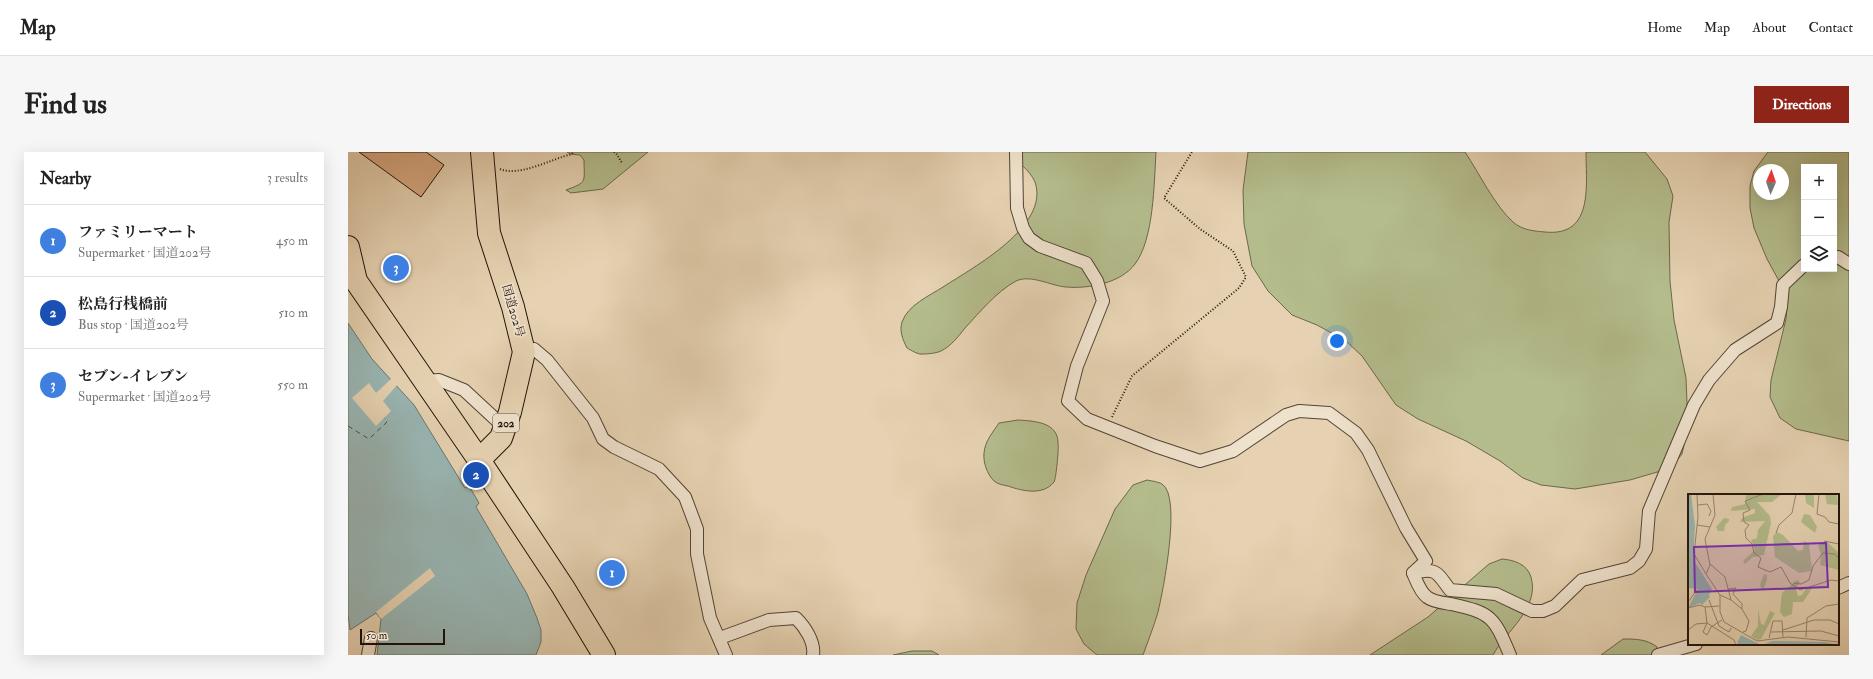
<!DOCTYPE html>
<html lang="en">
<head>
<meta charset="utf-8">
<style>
  body { margin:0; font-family:"IM FELL Double Pica","Noto Serif JP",serif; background:#f6f6f6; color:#222 }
  .controls { position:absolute; right:12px; top:12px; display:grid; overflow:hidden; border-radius:0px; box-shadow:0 4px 16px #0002 }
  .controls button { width:36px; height:36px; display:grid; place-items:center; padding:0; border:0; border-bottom:1px solid #e0e0e0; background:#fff; color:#222; font:20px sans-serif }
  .compass { position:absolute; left:1405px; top:12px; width:36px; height:36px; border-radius:50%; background:#fff; box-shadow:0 4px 16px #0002; rotate:2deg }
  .scale { position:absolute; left:12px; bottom:10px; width:85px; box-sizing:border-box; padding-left:4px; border:2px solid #22140b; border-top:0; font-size:11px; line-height:14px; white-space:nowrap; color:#22140b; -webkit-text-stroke:3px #efe2cd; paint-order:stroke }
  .you { position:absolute; left:989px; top:189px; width:14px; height:14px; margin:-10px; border:3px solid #fff; border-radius:50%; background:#1a73e8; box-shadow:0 0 0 6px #1a73e833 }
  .badge { display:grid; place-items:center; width:26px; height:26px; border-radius:50%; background:#8f2418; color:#fff; font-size:13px; font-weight:700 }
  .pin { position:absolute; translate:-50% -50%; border:2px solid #fff; box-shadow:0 1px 4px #0006 }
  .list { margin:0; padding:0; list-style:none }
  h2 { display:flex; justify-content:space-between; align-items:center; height:52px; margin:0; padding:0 16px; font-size:17px }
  h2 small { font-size:13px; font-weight:400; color:#767676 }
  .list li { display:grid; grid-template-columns:26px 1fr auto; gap:12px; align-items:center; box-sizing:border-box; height:72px; padding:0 16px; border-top:1px solid #e0e0e0 }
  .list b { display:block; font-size:15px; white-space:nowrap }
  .list p { margin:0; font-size:13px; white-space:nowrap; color:#767676 }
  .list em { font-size:13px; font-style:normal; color:#767676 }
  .icon { flex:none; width:22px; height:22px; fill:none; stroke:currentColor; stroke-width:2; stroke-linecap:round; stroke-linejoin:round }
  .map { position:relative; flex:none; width:1501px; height:503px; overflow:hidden; border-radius:0px }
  header { display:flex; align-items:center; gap:24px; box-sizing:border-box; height:56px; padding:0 20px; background:#fff; border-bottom:1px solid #e0e0e0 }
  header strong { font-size:19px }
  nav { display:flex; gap:22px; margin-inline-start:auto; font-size:14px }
  .intro { display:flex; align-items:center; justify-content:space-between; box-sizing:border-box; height:96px; padding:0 24px }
  h1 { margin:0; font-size:28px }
  .button { padding:10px 18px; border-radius:0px; background:#8f2418; color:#fff; font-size:14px; font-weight:700 }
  main { display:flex; gap:24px; padding:0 24px }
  aside { flex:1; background:#fff; border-radius:0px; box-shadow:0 4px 16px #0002 }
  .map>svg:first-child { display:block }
  .green { fill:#b4bc8c; stroke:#6b684c; fill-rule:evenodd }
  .water { fill:#99b6b4; stroke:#697570 }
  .pier { fill:#e6d2b2 }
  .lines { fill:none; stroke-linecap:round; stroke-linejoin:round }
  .ferry { stroke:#4c4d46; stroke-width:1; stroke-dasharray:5 4; stroke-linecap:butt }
  .building { fill:#d8a882; stroke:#22140b }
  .street-casing { stroke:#534435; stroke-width:14 }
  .highway-casing { stroke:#22140b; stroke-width:24 }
  .path { stroke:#22140b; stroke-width:2; stroke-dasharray:1 2; stroke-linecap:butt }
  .street { stroke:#efe2cd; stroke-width:12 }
  .highway { stroke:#e6d2b2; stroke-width:22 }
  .labels { text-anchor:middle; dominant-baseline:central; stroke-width:3.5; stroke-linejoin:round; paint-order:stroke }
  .shield { fill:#efe2cd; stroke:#605245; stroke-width:1 }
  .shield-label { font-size:11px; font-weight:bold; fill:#22140b }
  .street-label { font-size:12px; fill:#22140b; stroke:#efe2cd }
  .inset-river { fill:none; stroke:#99b6b4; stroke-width:2 }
  .inset-road { fill:none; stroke:#98866f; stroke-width:1 }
  .view { fill:#7b2cbf; fill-opacity:0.15; stroke:#7b2cbf; stroke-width:2 }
  .inset-edge { fill:none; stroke:#22140b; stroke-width:2 }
</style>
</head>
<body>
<header>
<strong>Map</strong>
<nav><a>Home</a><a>Map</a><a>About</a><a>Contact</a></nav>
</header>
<div class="intro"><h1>Find us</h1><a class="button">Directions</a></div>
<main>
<aside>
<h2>Nearby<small>3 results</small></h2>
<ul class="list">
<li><span class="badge" style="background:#3f7fe0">1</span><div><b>ファミリーマート</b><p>Supermarket · 国道202号</p></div><em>450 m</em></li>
<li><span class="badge" style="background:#1a4fb4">2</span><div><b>松島行桟橋前</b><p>Bus stop · 国道202号</p></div><em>510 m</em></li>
<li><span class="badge" style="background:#3f7fe0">3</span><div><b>セブン-イレブン</b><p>Supermarket · 国道202号</p></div><em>550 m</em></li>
</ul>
</aside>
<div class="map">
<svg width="1501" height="503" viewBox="0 0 1501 503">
  <rect width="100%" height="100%" fill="#e6d2b2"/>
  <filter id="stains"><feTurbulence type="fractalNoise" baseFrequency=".005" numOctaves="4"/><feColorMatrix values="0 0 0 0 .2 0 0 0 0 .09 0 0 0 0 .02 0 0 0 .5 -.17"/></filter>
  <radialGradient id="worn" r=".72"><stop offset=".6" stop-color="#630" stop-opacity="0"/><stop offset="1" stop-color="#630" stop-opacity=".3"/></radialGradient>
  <g class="green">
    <path d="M219 0H300L255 37 223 41 218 38C240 30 236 30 236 8L232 3 222 2Z"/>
    <path d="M661 0H808C806 31 806 87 787 112 773 131 741 137 718 135 703 134 683 122 668 129 648 140 632 160 617 176 610 185 603 194 593 199 589 201 580 202 575 202 570 203 563 198 559 196 555 188 551 179 554 170 560 153 581 144 595 135 626 115 702 74 687 30 682 18 669 10 661 0Z"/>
    <path d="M900 0H1117C1131 21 1147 54 1165 70 1174 78 1185 79 1197 80 1246 85 1238 33 1238 0H1297L1319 27 1325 44 1321 70 1322 129 1326 168 1338 226 1340 275 1334 302 1323 316 1282 328 1227 337 1193 333 1175 326 1152 309 1118 289 1070 267 1048 253 1014 204 998 189 969 173 944 163 920 139 904 114 896 72 895 38Z"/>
    <path d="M1420 0H1501V289L1448 277 1432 266 1422 245 1423 228 1438 167 1439 155 1437 140 1419 107 1406 76 1402 56V34L1406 19ZM1456 15H1486V117H1456ZM1411 18H1435V42H1411Z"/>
    <path d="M670 268C686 269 710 270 710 291 711 297 708 327 706 330 695 344 674 339 660 334 655 333 649 332 646 329 639 322 635 310 636 301 637 289 645 280 651 271Z"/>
    <path d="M799 328C804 329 811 330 814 332 834 344 815 439 810 460 806 474 800 489 795 503H749L736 492 728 477 729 451 738 423 767 357 785 333Z"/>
    <path d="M1154 407C1166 408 1179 412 1183 425 1192 456 1158 479 1145 503H1022L1080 465 1141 412Z"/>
    <path d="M1275 487C1287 487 1299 487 1309 495V503H1253Z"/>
    <path d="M564 499H584L591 503H545Z"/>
  </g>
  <path class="water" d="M0 171 24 207 66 253 117 336 121 334 131 351 128 355 179 442 189 466 193 478V490L188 503H29L33 467 28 461 2 478 0 462Z"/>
  <g class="pier">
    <path d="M44 226 50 232 35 249 43 259 28 274 4 246 21 231 28 241Z"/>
    <path d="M82 416 87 424 33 467 28 460Z"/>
  </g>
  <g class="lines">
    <path class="ferry" d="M0 274 21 287 39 270 36 266"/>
  </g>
  <path class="building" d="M11 0H78L96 13 73 45Z"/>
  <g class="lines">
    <g class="street-casing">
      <g id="street">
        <path d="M668 0 669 56 675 76 681 86 692 94 738 111 749 129 755 149 729 214 720 249 739 267 807 294 852 309 885 299 938 263 951 259 981 261 1008 281 1020 298 1058 376 1078 409 1065 421"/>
        <path d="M1486 105H1490L1501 112"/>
        <path d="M176 200 186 197 199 208 245 266 255 287 266 295 311 317 337 345 349 377V402L362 466 378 503"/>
        <path d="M76 229 91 228 116 238 157 276"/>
        <path d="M1065 421C1068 428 1072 440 1079 445 1085 450 1096 451 1103 452 1144 461 1146 465 1162 503"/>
        <path d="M1066 421C1089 415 1089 421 1102 438L1148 442 1184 459H1195L1207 454 1234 428 1282 416 1291 409 1298 397 1301 359 1346 253 1361 228 1387 198 1429 171 1433 155 1435 133 1456 113"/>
        <path d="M1490 436 1501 431"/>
        <path d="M372 486 421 468 448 466C457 475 467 490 465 503"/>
        <path d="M20 503 23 486"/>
        <path d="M1310 503 1348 492"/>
      </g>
    </g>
    <g class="highway-casing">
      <g id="highway">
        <path d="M134 0 141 81 165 155 176 200 162 260 153 286 131 308 215 435 256 503"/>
        <path d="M0 95 8 129 131 308"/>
      </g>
    </g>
    <g class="path">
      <path d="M266 0 268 1 274 11"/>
      <path d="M152 17C172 25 203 7 224 2L225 0"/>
      <path d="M764 265 784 224 891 136 898 125 885 99 852 77 816 46 844 0"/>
    </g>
    <use href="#street" class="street"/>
    <use href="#highway" class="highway"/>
  </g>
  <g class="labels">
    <rect class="shield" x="145" y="262" width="26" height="18" rx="3"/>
    <g class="shield-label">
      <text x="158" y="271">202</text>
    </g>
    <g class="street-label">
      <text transform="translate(165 159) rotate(74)">国道202号</text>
    </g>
  </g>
  <g transform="translate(1340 342)">
    <rect width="151" height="151" fill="#e6d2b2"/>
    <path d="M58 0H94L84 8H69L82 22 83 29 76 61 65 63 57 70 55 67 67 56 63 46 69 44 70 36 77 27 52 28 54 24 67 19V15L43 17 44 13 57 10ZM117 0H126V14L118 9ZM137 0H149L150 11 139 10ZM116 20 122 21 129 33 127 39 113 28ZM36 24 41 25V27L37 31 36 37H30L28 33ZM89 38 95 41 110 57 115 56 116 47 121 50 124 77 111 79 87 63 85 42ZM138 47 151 59V76L132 71 133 61 130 51ZM76 80 79 81V86L75 97 72 91ZM109 86 112 88 108 95 110 102 114 101 118 94 123 93V96L115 108H105L104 120 96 123 92 118 94 99ZM70 115 73 130 76 131 82 117 87 119 73 145 69 146 63 142 70 132Z" fill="#b4bc8c"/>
    <path d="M0 0H3L7 32 5 65 24 95 21 101 22 103 14 111 12 109 0 114 10 95 0 94ZM53 141 71 150 72 151H52L49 149ZM84 147 137 148 151 151H75Z" fill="#99b6b4"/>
    <path class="inset-river" d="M0 74 9 79 10 77"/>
    <path class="inset-road" d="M9 0 10 23 6 60 18 80M25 0 27 21 17 45 22 71 18 80 32 101V118L36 128 69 147 100 143 151 148M75 0 57 7 62 16 55 19 56 28 61 31 57 36 58 44 64 50 66 59 73 64 70 73 82 78 93 73 102 89 112 96 143 86 151 87M131 0 129 20 137 23 141 28 151 30M10 11 19 10 23 17 21 22M9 31 22 33M88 39 91 31 104 19 108 0M136 47 151 50M22 70 37 83 43 106 32 101M105 89 113 90 121 86 125 72 135 59 147 60 151 65M40 95 48 94 45 100 54 110V115M21 106 31 132 41 138 43 134M43 106 54 115 61 127 58 137 55 138M0 108 9 96M17 113 19 129 46 146 48 151M0 114 12 111 17 113 31 112M0 136 8 130 19 129 15 138 19 141 23 133 34 126M95 136 126 126H142L151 130M83 138 133 137 151 142M118 143 119 124 138 112 151 110M81 144 85 127H94L95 143"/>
    <path class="view" d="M138 49 140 93 7 98 6 53Z"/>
    <rect width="151" height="151" class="inset-edge"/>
  </g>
  <rect width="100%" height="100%" filter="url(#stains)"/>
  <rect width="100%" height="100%" fill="url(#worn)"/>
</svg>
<div class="controls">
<button>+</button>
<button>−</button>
<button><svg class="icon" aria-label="layers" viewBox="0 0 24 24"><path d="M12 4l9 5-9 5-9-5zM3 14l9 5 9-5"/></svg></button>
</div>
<svg class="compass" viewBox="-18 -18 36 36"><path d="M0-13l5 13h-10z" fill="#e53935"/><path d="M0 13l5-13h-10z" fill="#767676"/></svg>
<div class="scale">50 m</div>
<div class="you"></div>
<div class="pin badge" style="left:264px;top:421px;background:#3f7fe0">1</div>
<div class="pin badge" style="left:128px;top:323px;background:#1a4fb4">2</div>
<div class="pin badge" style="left:48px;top:116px;background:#3f7fe0">3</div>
</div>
</main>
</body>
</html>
